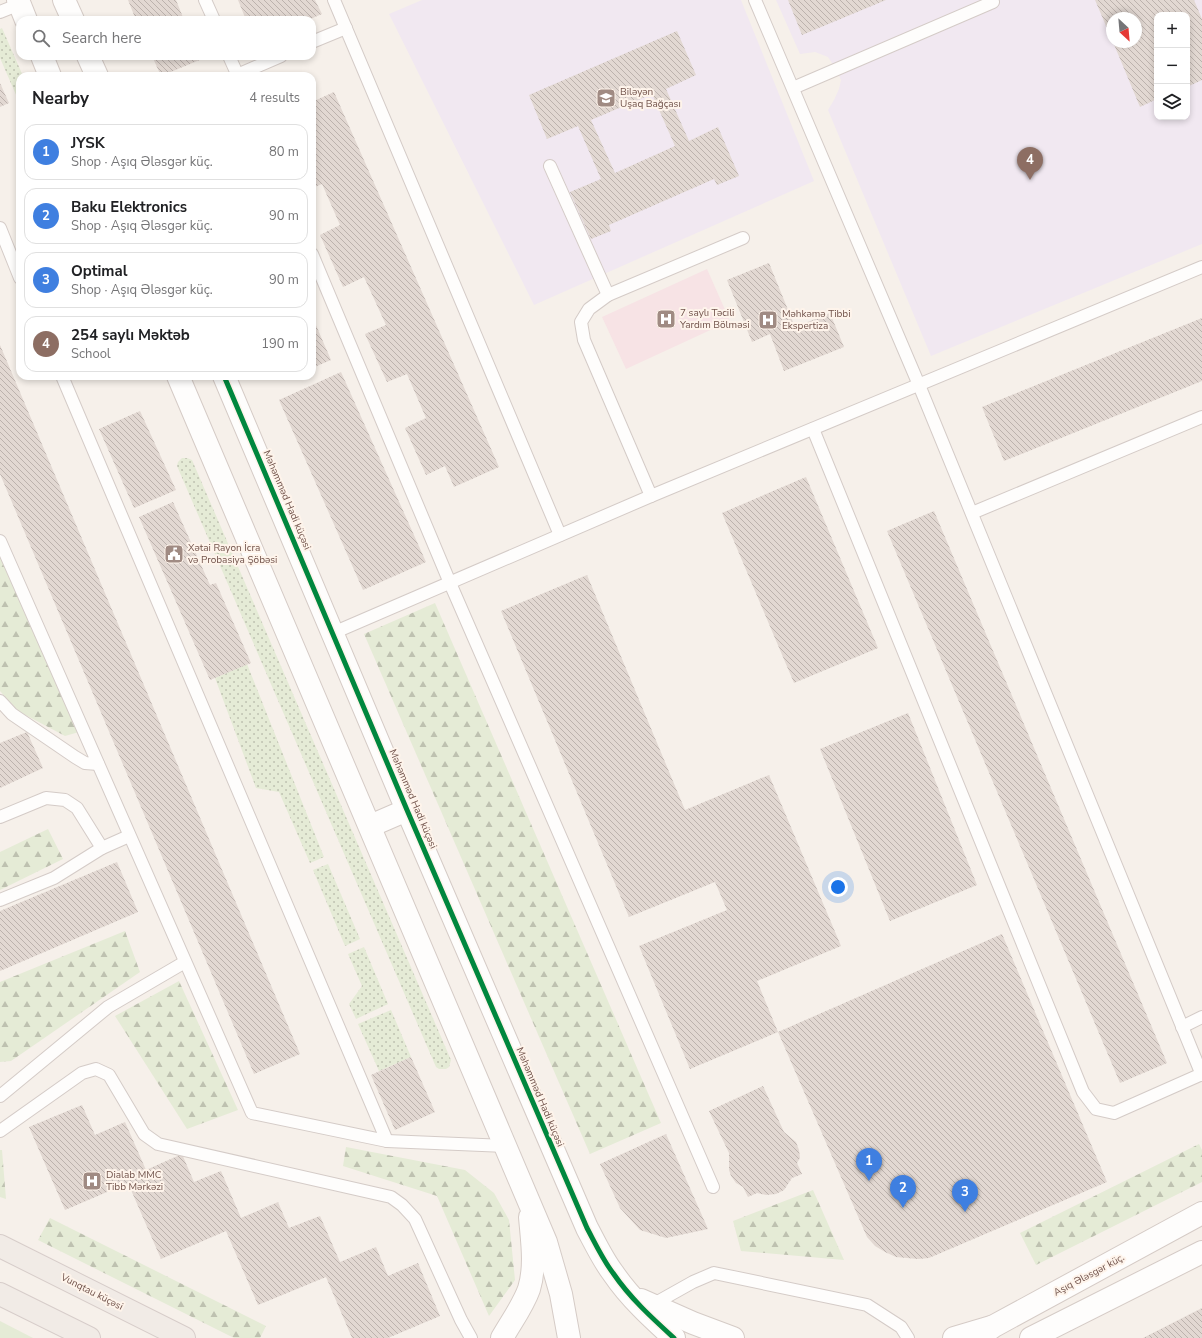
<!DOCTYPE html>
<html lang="en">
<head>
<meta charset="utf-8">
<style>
  body { margin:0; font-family:"Nunito Sans",sans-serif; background:#f2f2f2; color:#202124 }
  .controls { position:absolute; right:12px; top:12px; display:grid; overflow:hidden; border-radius:8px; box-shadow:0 2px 6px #0003 }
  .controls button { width:36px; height:36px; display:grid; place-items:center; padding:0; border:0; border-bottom:1px solid #e0e0e0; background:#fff; color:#202124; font:20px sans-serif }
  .compass { position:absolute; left:1106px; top:12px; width:36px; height:36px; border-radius:50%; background:#fff; box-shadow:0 2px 6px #0003; rotate:154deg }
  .you { position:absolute; left:838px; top:887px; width:14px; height:14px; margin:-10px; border:3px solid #fff; border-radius:50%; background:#1a73e8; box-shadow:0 0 0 6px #1a73e833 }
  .badge { display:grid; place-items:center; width:26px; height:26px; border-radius:50%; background:#0b8043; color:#fff; font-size:13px; font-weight:700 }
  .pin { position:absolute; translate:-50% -33px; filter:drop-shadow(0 1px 2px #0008) }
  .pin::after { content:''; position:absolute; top:21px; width:14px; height:12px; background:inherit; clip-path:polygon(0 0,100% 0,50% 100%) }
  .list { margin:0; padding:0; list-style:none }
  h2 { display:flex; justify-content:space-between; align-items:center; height:52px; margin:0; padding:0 16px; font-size:17px }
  h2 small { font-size:13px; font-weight:400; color:#757577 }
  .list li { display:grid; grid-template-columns:26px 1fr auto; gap:12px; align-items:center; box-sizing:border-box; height:56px; margin:0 8px 8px; padding:0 8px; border:1px solid #e0e0e0; border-radius:12px }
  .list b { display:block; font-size:15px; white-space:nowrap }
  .list p { margin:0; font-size:13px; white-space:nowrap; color:#757577 }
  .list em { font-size:13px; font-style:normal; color:#757577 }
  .icon { flex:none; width:22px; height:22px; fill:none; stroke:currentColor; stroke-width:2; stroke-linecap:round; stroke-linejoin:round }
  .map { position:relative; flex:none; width:1202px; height:1338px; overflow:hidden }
  .search { position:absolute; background:#fff; box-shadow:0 2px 6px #0003; left:16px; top:16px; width:300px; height:44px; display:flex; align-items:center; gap:10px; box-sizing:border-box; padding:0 14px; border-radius:12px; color:#757577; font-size:15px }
  .panel { position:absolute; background:#fff; box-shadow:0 2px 6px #0003; left:16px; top:72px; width:300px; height:308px; border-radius:12px }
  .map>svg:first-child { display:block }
  .education { fill:#f1e8f1; fill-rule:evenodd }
  .medical { fill:#f7e3e5 }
  .grass { fill:url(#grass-dots) }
  .forest { fill:url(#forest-firs) }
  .park { fill:#e5ebd6 }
  .building { fill:url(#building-back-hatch); fill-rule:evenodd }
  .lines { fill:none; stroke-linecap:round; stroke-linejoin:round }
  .lane-casing { stroke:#d4cbc7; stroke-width:14 }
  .secondary-casing { stroke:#d5cbc6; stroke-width:24 }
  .primary-casing { stroke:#d7cdca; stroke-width:24 }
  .lane { stroke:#fefdfc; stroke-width:12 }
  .secondary { stroke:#fefdfc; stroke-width:22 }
  .primary { stroke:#f1ebe6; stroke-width:22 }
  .cycleway-casing { stroke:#fef4eb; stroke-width:8 }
  .cycleway { stroke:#00873e; stroke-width:5 }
  .labels { text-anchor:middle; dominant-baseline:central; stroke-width:4; stroke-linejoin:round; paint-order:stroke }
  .poi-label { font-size:10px; fill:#72544c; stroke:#fef4eb; text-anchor:start }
  .street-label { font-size:10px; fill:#72544c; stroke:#fef4eb }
</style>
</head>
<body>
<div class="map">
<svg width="1202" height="1338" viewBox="0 0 1202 1338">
  <defs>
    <pattern id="grass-dots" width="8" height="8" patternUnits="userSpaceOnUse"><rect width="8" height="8" fill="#e5ebd6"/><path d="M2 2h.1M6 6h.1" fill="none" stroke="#bec1b0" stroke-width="1.8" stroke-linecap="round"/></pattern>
    <pattern id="forest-firs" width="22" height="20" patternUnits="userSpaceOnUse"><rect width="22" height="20" fill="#e5ebd6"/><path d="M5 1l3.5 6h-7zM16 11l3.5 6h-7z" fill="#bec1b0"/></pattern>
    <pattern id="building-back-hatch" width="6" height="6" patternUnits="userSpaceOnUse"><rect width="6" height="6" fill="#e2d8d2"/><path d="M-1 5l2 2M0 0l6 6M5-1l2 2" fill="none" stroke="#bcb2ad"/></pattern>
  </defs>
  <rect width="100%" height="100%" fill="#f6f0ea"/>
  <g class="education">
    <path d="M422 0H741L814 181 534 305 389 14Z"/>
    <path d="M776 0H1202V244L931 356 828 110 834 100 839 89 841 80 836 69 828 57 815 52 800 54ZM1157 15H1187V117H1157ZM1112 18H1136V42H1112Z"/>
  </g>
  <path class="medical" d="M707 269 730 321 626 369 602 317Z"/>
  <g class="grass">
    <path d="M2 28 23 76H20V104L0 58V29Z"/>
    <path d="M182 458H187L192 460 451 1060 449 1067 446 1069H439L436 1067 177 466 178 462Z"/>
    <path d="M247 664 324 857 310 863 279 792 256 788 215 678Z"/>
    <path d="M328 864 360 939 345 946 313 870Z"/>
    <path d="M364 947 388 1004 356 1019 349 1004 362 986 348 954Z"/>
    <path d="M391 1010 411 1057 379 1071 358 1024Z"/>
  </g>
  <g class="forest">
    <path d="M0 554 79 732 65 736 18 711 0 691Z"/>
    <path d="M435 603 661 1123 590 1154 364 634Z"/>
    <path d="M48 829 63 859 0 890V852Z"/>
    <path d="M125 931 140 972 11 1061 0 1062V982Z"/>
    <path d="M179 981 238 1110 187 1129 115 1016Z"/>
    <path d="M1199 1144 1202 1150V1182L1036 1265 1020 1233Z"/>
    <path d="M346 1147 465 1170 494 1193 509 1220 515 1280 489 1316 437 1196 343 1166Z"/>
    <path d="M0 1150H2L6 1199 0 1197Z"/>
    <path d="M813 1190 844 1260 741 1251 733 1221Z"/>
    <path d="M50 1218 266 1326 260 1338H234L38 1240Z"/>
  </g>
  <path class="park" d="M0 1321 33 1338H0Z"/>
  <g class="building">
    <path d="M128 0H176L184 20H136Z"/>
    <path d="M238 0H315L322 14 308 20H246Z"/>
    <path d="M788 0H886L802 35Z"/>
    <path d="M1095 0H1194L1202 19V80L1187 87V15H1157V99L1140 107 1113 42H1136V18H1112V40Z"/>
    <path d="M677 31 696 75 666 89 689 141 718 127 739 176 717 185 714 179 609 225 611 231 591 239 570 192 601 179 578 126 547 139 529 95ZM652 94 675 146 615 173 591 120Z"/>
    <path d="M152 56H200L202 59 161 76Z"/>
    <path d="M0 83 9 103 0 107Z"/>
    <path d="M334 92 499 467 454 487 445 466 426 475 405 428 426 418 407 374 387 382 365 334 386 325 364 277 343 287 320 235 340 225 322 184 312 188V102Z"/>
    <path d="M769 263 795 327 830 313 844 347 784 371 770 334 752 342 727 280Z"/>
    <path d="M312 316 331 360 312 368Z"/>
    <path d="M1202 318V381L1004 461 982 407Z"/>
    <path d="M0 345 300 1054 254 1074 0 474Z"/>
    <path d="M341 372 426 562 363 590 279 400Z"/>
    <path d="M140 411 176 490 134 508 99 429Z"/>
    <path d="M806 477 878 648 794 683 722 513Z"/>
    <path d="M173 502 210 585 216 583 251 663 210 680 139 517Z"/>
    <path d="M934 511 1167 1063 1120 1083 887 531Z"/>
    <path d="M587 575 685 810 769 775 841 946 757 981 778 1032 690 1069 639 946 727 910 715 882 629 917 501 611Z"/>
    <path d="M908 713 977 885 890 921 820 749Z"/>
    <path d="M27 732 43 768 0 788V743Z"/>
    <path d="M117 862 138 912 0 971V911Z"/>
    <path d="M1002 934 1107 1182 929 1258 918 1259 896 1257 885 1252 875 1246 867 1237 778 1032Z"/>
    <path d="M411 1057 435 1112 395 1130 371 1075Z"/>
    <path d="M763 1086 784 1132 796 1142 799 1150 800 1158 797 1163 802 1174 792 1178 784 1190 776 1194 766 1195 757 1193 748 1197 743 1187 736 1183 731 1176 729 1170V1153L709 1111Z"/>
    <path d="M82 1105 95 1135 125 1122 146 1170 182 1154 194 1182 221 1171 241 1218 278 1202 289 1228 320 1216 340 1262 376 1247 388 1276 418 1263 440 1316 388 1338H352L326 1277 258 1305 226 1231 161 1259 128 1183 65 1210 29 1127Z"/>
    <path d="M666 1134 708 1229 666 1238 640 1230 620 1208 600 1164Z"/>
    <path d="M1202 1308V1338H1143Z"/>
  </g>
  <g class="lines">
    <g class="lane-casing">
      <g id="lane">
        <path d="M205 0 214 20"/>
        <path d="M334 0 560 535"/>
        <path d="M755 0 919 385 1202 1075"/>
        <path d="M0 12 20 4"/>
        <path d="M312 42 346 28"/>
        <path d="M229 56 238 76"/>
        <path d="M235 76 281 56"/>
        <path d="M793 88 993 2"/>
        <path d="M550 166 608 295"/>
        <path d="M0 228 20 278"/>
        <path d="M312 254 450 583 713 1187"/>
        <path d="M62 376 387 1141"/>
        <path d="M813 429 1083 1092 1096 1109 1114 1113 1202 1074"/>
        <path d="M651 496 584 340 581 322 589 309 608 295 743 238"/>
        <path d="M972 513 1202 417"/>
        <path d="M0 541 252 1113 387 1141 506 1146"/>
        <path d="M333 633 651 496 1202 267"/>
        <path d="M0 701 12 714 75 757 85 763 98 764"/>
        <path d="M0 817 46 798 65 800 77 808 102 848"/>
        <path d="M0 900 54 878 102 848 129 836"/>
        <path d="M1182 1027 1202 1017"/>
        <path d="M0 1096 108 1007 185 962"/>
        <path d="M0 1131 82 1073 96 1069 109 1075 144 1134 158 1144 391 1197 402 1205 415 1219 461 1320 471 1338"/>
        <path d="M652 1305 693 1282 714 1273 867 1305 901 1327 908 1338"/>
      </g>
    </g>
    <g class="secondary-casing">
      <g id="secondary">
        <path d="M18 0 26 20"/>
        <path d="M64 0 73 20"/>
        <path d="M42 56 50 76"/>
        <path d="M88 56 97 76"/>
        <path d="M178 376 546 1242 561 1294 569 1338"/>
        <path d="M224 376 407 810 587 1228C595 1243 603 1260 613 1273 630 1298 652 1318 674 1338"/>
        <path d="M370 826 407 810"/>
        <path d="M641 1300 693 1323 733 1338"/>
        <path d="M502 1338C511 1322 523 1306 529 1289 536 1266 532 1241 530 1217"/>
        <path d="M954 1338 991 1327"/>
        <path d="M977 1338 994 1326 1202 1213"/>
        <path d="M1031 1338 1202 1252"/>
      </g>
    </g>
    <g class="primary-casing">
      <g id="primary">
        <path d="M0 1246 184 1338"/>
        <path d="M0 1294 89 1338"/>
      </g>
    </g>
    <use href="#lane" class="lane"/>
    <use href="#secondary" class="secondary"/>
    <use href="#primary" class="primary"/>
    <g class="cycleway-casing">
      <path id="cycleway" d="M224 376 407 810 587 1228C595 1243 603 1260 613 1273 630 1298 652 1318 674 1338"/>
    </g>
    <use href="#cycleway" class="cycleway"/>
  </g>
  <defs>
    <g id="school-square" transform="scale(1)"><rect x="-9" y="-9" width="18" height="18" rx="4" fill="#a08b83" stroke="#fef4eb"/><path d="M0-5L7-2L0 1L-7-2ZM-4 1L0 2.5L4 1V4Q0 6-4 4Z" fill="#fff"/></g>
    <g id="hospital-square" transform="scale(1)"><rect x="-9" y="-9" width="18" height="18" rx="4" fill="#a08b83" stroke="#fef4eb"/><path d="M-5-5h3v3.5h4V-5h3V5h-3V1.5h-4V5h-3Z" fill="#fff"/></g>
    <g id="civic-square" transform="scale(1)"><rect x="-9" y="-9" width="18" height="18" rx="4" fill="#a08b83" stroke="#fef4eb"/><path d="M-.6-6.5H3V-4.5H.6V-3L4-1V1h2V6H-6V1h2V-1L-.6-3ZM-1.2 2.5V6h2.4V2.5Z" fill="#fff"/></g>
  </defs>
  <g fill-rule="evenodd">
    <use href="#school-square" x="606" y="98"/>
    <use href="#hospital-square" x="666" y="319"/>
    <use href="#hospital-square" x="768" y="320"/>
    <use href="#civic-square" x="174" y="554"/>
    <use href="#hospital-square" x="92" y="1181"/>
  </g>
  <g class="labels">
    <g class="poi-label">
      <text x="620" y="92">Biləyən<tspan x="620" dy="12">Uşaq Bağçası</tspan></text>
      <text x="680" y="313">7 saylı Təcili<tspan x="680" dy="12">Yardım Bölməsi</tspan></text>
      <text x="782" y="314">Məhkəmə Tibbi<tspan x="782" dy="12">Ekspertiza</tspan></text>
      <text x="188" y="548">Xətai Rayon İcra<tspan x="188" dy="12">və Probasiya Şöbəsi</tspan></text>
      <text x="106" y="1175">Dialab MMC<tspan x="106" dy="12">Tibb Mərkəzi</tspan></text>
    </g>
    <g class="street-label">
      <text transform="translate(287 500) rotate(67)">Məhəmməd Hadi küçəsi</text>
      <text transform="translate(413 799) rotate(67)">Məhəmməd Hadi küçəsi</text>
      <text transform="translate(540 1097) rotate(67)">Məhəmməd Hadi küçəsi</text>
      <text transform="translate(1089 1275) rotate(-28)">Aşıq Ələsgər küç.</text>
      <text transform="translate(92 1292) rotate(27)">Vunqtau küçəsi</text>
    </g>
  </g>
</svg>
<div class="controls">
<button>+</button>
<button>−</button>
<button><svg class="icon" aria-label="layers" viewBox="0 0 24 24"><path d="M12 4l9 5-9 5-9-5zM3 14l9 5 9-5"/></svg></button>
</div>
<svg class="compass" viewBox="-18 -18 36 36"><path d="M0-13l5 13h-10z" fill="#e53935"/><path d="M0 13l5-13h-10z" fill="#757577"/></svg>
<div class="you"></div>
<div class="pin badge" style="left:869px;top:1181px;background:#3f7fe0">1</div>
<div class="pin badge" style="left:903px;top:1208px;background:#3f7fe0">2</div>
<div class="pin badge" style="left:965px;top:1212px;background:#3f7fe0">3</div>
<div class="pin badge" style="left:1030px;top:180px;background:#8d6e63">4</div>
<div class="search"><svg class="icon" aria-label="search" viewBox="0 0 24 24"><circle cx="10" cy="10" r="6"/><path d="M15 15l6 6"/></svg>Search here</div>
<section class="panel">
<h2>Nearby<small>4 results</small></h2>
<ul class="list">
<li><span class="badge" style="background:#3f7fe0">1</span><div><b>JYSK</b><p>Shop · Aşıq Ələsgər küç.</p></div><em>80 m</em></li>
<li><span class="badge" style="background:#3f7fe0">2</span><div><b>Baku Elektronics</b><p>Shop · Aşıq Ələsgər küç.</p></div><em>90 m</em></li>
<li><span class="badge" style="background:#3f7fe0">3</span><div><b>Optimal</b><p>Shop · Aşıq Ələsgər küç.</p></div><em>90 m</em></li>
<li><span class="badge" style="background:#8d6e63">4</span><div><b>254 saylı Məktəb</b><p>School</p></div><em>190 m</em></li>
</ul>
</section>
</div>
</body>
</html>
